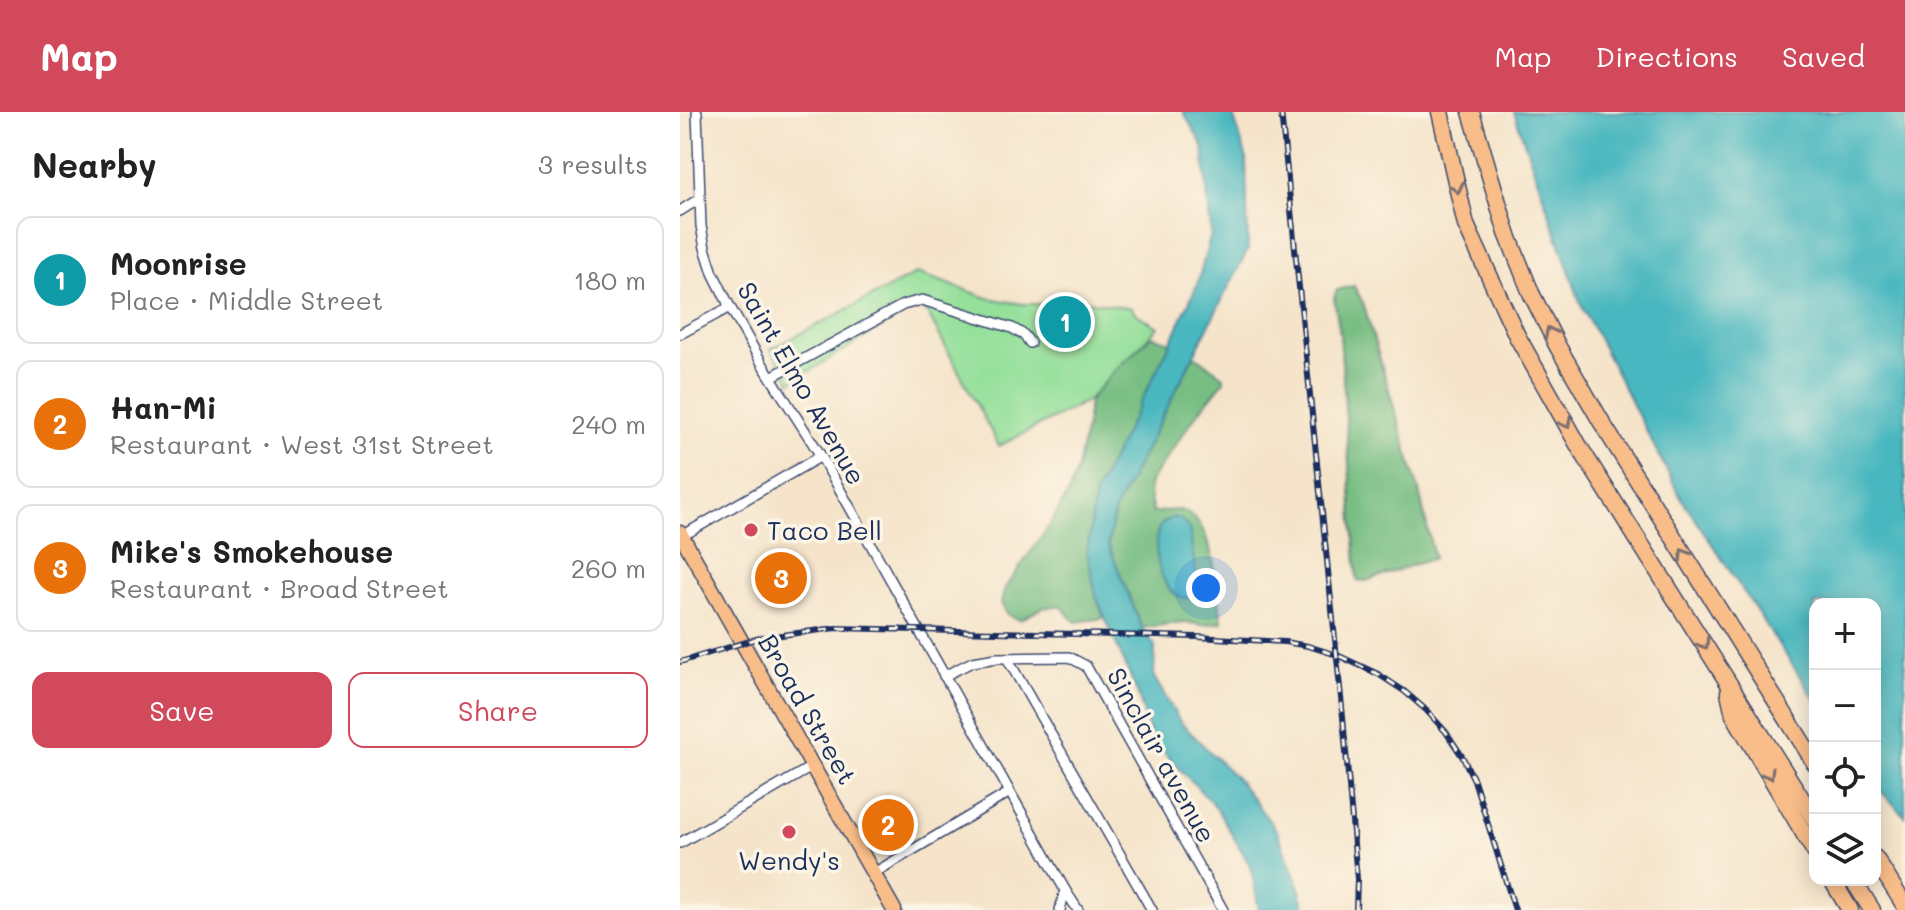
<!DOCTYPE html>
<html lang="en">
<head>
<meta charset="utf-8">
<style>
  body { margin:0; font-family:Mali,sans-serif; background:#f6f6f6; color:#222 }
  .controls { position:absolute; right:24px; bottom:24px; display:grid; overflow:hidden; border-radius:16px; box-shadow:0 4px 20px #0003 }
  .controls button { width:72px; height:72px; display:grid; place-items:center; padding:0; border:0; border-bottom:2px solid #e0e0e0; background:#fff; color:#222; font:40px sans-serif }
  .you { position:absolute; left:526px; top:476px; width:28px; height:28px; margin:-20px; border:6px solid #fff; border-radius:50%; background:#1a73e8; box-shadow:0 0 0 12px #1a73e833 }
  .badge { display:grid; place-items:center; width:52px; height:52px; border-radius:50%; background:#d1495b; color:#fff; font-size:26px; font-weight:700 }
  .pin { position:absolute; translate:-50% -50%; border:4px solid #fff; box-shadow:0 2px 8px #0006 }
  .list { margin:0; padding:0; list-style:none }
  h2 { display:flex; justify-content:space-between; align-items:center; height:104px; margin:0; padding:0 32px; font-size:34px }
  h2 small { font-size:26px; font-weight:400; color:#767676 }
  .list li { display:grid; grid-template-columns:52px 1fr auto; gap:24px; align-items:center; box-sizing:border-box; height:128px; margin:0 16px 16px; padding:0 16px; border:2px solid #e0e0e0; border-radius:16px }
  .list b { display:block; font-size:30px; white-space:nowrap }
  .list p { margin:0; font-size:26px; white-space:nowrap; color:#767676 }
  .list em { font-size:26px; font-style:normal; color:#767676 }
  .actions { display:flex; gap:16px; padding:24px 32px }
  .actions a { flex:1; padding:18px 0; border:2px solid #d1495b; border-radius:16px; text-align:center; font-size:28px; color:#d1495b }
  .actions .main { background:#d1495b; color:#fff }
  .icon { flex:none; width:44px; height:44px; fill:none; stroke:currentColor; stroke-width:2; stroke-linecap:round; stroke-linejoin:round }
  .map { position:relative; flex:none; width:1225px; height:798px; overflow:hidden }
  header { display:flex; align-items:center; gap:48px; box-sizing:border-box; height:112px; padding:0 40px; background:#d1495b; color:#fff }
  header strong { font-size:38px }
  nav { display:flex; gap:44px; margin-inline-start:auto; font-size:28px }
  main { display:flex }
  aside { flex:1; background:#fff }
  .map>svg:first-child { display:block }
  .green { fill:#95e09b; stroke:#58887c; stroke-width:2 }
  .forest { fill:#78be83; stroke:#4a7670; stroke-width:2; fill-rule:evenodd }
  .water { fill:#48b7bf; stroke:#32738e; stroke-width:2 }
  .lines { fill:none; stroke-linecap:round; stroke-linejoin:round }
  .street-casing { stroke:#3c4a6e; stroke-width:12 }
  .primary-casing { stroke:#3c4a6e; stroke-width:17 }
  .highway-casing { stroke:#3c4a6e; stroke-width:19 }
  .street { stroke:#fff; stroke-width:9 }
  .primary { stroke:#f8bd88; stroke-width:14 }
  .highway { stroke:#f8bd88; stroke-width:16 }
  .rail-casing { stroke:#1b2f5e; stroke-width:6 }
  .rail { stroke:#fcf5e5; stroke-width:3; stroke-dasharray:9; stroke-linecap:butt }
  .oneway { stroke:#7e6f71 }
  .poi-dot { fill:#d1495b; stroke:#fcf5e5; stroke-width:3 }
  .labels { text-anchor:middle; dominant-baseline:central; stroke-width:7; stroke-linejoin:round; paint-order:stroke }
  .street-label { font-size:26px; fill:#1b2f5e; stroke:#fcf5e5 }
  .poi-label { font-size:26px; fill:#1b2f5e; stroke:#fcf5e5; text-anchor:start }
</style>
</head>
<body>
<header>
<strong>Map</strong>
<nav><a>Map</a><a>Directions</a><a>Saved</a></nav>
</header>
<main>
<aside>
<h2>Nearby<small>3 results</small></h2>
<ul class="list">
<li><span class="badge" style="background:#0f9aa8">1</span><div><b>Moonrise</b><p>Place · Middle Street</p></div><em>180 m</em></li>
<li><span class="badge" style="background:#e8710a">2</span><div><b>Han-Mi</b><p>Restaurant · West 31st Street</p></div><em>240 m</em></li>
<li><span class="badge" style="background:#e8710a">3</span><div><b>Mike's Smokehouse</b><p>Restaurant · Broad Street</p></div><em>260 m</em></li>
</ul>
<div class="actions"><a class="main">Save</a><a>Share</a></div>
</aside>
<div class="map">
<svg width="1225" height="798" viewBox="0 0 1225 798">
  <rect width="100%" height="100%" fill="#fcf5e5"/>
  <filter id="ink" filterUnits="userSpaceOnUse"><feTurbulence type="fractalNoise" baseFrequency=".0125" numOctaves="2"/><feDisplacementMap in="SourceGraphic" scale="16" xChannelSelector="R" yChannelSelector="G"/><feConvolveMatrix kernelMatrix="1 2 1 2 8 2 1 2 1" color-interpolation-filters="sRGB"/></filter>
  <filter id="wash" filterUnits="userSpaceOnUse"><feTurbulence type="fractalNoise" baseFrequency=".006" numOctaves="4" result="noise"/><feDisplacementMap in="SourceGraphic" scale="32" xChannelSelector="R" yChannelSelector="G"/><feGaussianBlur stdDeviation="1.8" result="paint"/><feColorMatrix in="noise" values="0 0 0 0 0 0 0 0 0 0 0 0 0 0 0 0 0 1.4 0 .05"/><feComposite in="paint" operator="in"/></filter>
  <g filter="url(#wash)">
    <rect width="100%" height="100%" fill="#f5e4ca"/>
    <path class="green" d="M237 161 308 186 342 192H381L407 189 451 196 455 201 478 215 409 288 319 334 248 202 241 195 226 201 111 270 91 237Z"/>
    <g class="forest">
      <path d="M674 174 683 191 739 379 754 446 686 469 677 468 660 221 654 186 657 178Z"/>
      <path d="M471 224 491 230 415 381 416 484 424 506 396 510 390 505 381 493 362 496 340 508 328 503 321 491 325 476 368 416 389 380 397 356 407 310 409 288 435 258Z"/>
      <path d="M514 243 544 265V269L514 306 470 370 469 382 473 401C481 400 490 398 498 398 536 403 537 483 542 510L521 513 505 510 496 511 462 516 428 432 435 397ZM478 444 514 485C485 487 483 467 478 444Z"/>
    </g>
    <g class="water">
      <path d="M503 0H552L566 44 568 137 435 397 428 432 462 516 475 534 474 565 500 610 557 667 597 719 619 775 625 798H579L571 755 535 694 472 628 458 583 416 484 407 441 415 381 491 230 517 173 531 122 523 34Z"/>
      <path d="M834 0H1225V704L1195 673V492H1135V587L1000 384 901 193Z"/>
      <path d="M494 405 500 407 509 416 519 482C485 503 469 437 479 416 482 410 488 408 494 405Z"/>
    </g>
  </g>
  <g filter="url(#ink)">
    <g class="lines">
      <g class="street-casing">
        <g id="street">
          <path d="M17 0 21 114 25 136 33 161 50 195 83 253 141 344 385 778 380 798"/>
          <path d="M0 99 19 87"/>
          <path d="M0 222 50 195"/>
          <path d="M91 265 223 193 242 188 332 216 344 223 350 231"/>
          <path d="M2 424 141 344"/>
          <path d="M327 546 472 798"/>
          <path d="M264 564 292 550 317 546 389 545 406 554 543 798"/>
          <path d="M0 731 133 654"/>
          <path d="M194 761 330 680"/>
          <path d="M385 778 398 798"/>
        </g>
      </g>
      <g class="primary-casing">
        <path id="primary" d="M0 421 214 798"/>
      </g>
      <g class="highway-casing">
        <g id="highway">
          <path d="M760 0 786 113 837 224 900 336 1135 708"/>
          <path d="M791 0 827 121 851 181 878 235 925 316 1135 651"/>
          <path d="M1049 580 1054 603 1135 740"/>
          <path d="M1195 746 1225 794"/>
          <path d="M1152 768 1170 798"/>
          <path d="M1173 768 1192 798"/>
        </g>
      </g>
      <use href="#street" class="street"/>
      <use href="#primary" class="primary"/>
      <use href="#highway" class="highway"/>
      <g class="rail-casing">
        <g id="rail">
          <path d="M601 0 663 605 677 767 676 798"/>
          <path d="M0 550 79 526 156 516 517 525 605 530 628 534 657 543 698 562 724 579 746 598 766 620 782 644 794 668 835 798"/>
        </g>
      </g>
      <use href="#rail" class="rail"/>
    </g>
    <defs><path id="oneway-chevron" d="M-2-3.5L2.5 0L-2 3.5" fill="none" stroke-width="1.6" stroke-linecap="round" stroke-linejoin="round" transform="scale(2)"/></defs>
    <g class="oneway">
      <use href="#oneway-chevron" transform="translate(777 76) rotate(77)"/>
      <use href="#oneway-chevron" transform="translate(870 220) rotate(-117)"/>
      <use href="#oneway-chevron" transform="translate(886 311) rotate(61)"/>
      <use href="#oneway-chevron" transform="translate(1004 442) rotate(-122)"/>
      <use href="#oneway-chevron" transform="translate(1024 532) rotate(58)"/>
      <use href="#oneway-chevron" transform="translate(1089 662) rotate(59)"/>
    </g>
  </g>
  <g class="poi-dot">
    <circle cx="71" cy="418" r="8"/>
    <circle cx="109" cy="720" r="8"/>
  </g>
  <g class="labels">
    <g class="street-label">
      <text transform="translate(122 271) rotate(60)">Saint Elmo Avenue</text>
      <text transform="translate(128 597) rotate(60)">Broad Street</text>
      <text transform="translate(482 643) rotate(61)">Sinclair avenue</text>
    </g>
    <g class="poi-label">
      <text x="87" y="418">Taco Bell</text>
      <text x="109" y="748" text-anchor="middle">Wendy's</text>
    </g>
  </g>
</svg>
<div class="controls">
<button>+</button>
<button>−</button>
<button><svg class="icon" aria-label="locate" viewBox="0 0 24 24"><circle cx="12" cy="12" r="6"/><path d="M12 2v4M12 18v4M2 12h4M18 12h4"/></svg></button>
<button><svg class="icon" aria-label="layers" viewBox="0 0 24 24"><path d="M12 4l9 5-9 5-9-5zM3 14l9 5 9-5"/></svg></button>
</div>
<div class="you"></div>
<div class="pin badge" style="left:385px;top:210px;background:#0f9aa8">1</div>
<div class="pin badge" style="left:208px;top:713px;background:#e8710a">2</div>
<div class="pin badge" style="left:101px;top:466px;background:#e8710a">3</div>
</div>
</main>
</body>
</html>
